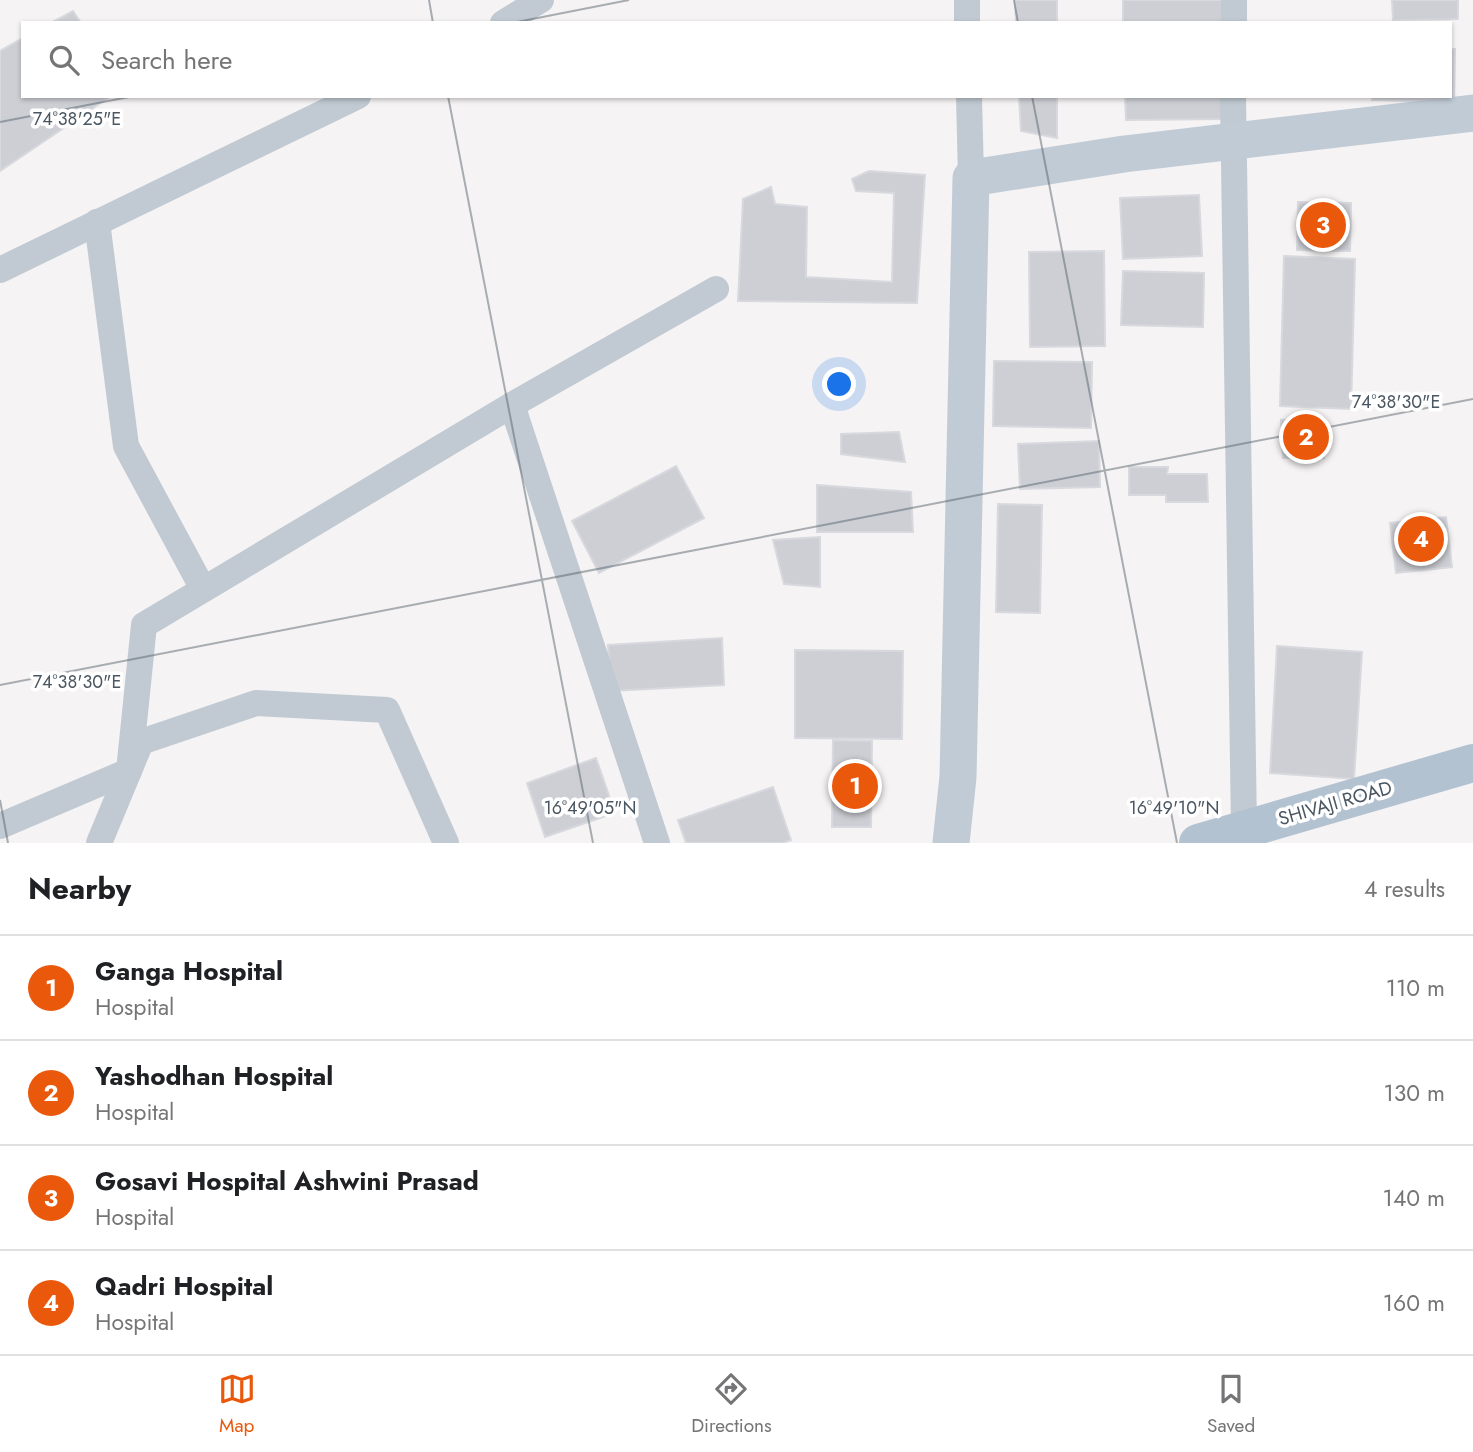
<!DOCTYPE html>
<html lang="en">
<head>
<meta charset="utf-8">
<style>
  body { margin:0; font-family:Jost,sans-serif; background:#f2f2f2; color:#202124 }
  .you { position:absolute; left:840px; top:385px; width:24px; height:24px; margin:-18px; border:5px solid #fff; border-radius:50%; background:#1a73e8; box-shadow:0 0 0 10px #1a73e833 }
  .badge { display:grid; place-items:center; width:46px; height:46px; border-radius:50%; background:#ea580c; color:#fff; font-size:23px; font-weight:700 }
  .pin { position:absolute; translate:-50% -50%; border:4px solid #fff; box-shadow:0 2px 7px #0006 }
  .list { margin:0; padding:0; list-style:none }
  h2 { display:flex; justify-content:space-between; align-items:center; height:91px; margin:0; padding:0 28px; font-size:30px }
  h2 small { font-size:23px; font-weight:400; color:#757577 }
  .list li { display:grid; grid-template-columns:46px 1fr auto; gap:21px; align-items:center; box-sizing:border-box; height:105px; padding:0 28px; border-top:2px solid #e0e0e0 }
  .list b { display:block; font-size:26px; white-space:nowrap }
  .list p { margin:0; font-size:23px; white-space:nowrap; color:#757577 }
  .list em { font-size:23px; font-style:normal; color:#757577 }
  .icon { flex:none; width:38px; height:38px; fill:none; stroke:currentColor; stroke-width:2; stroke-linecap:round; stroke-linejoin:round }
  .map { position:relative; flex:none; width:1473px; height:843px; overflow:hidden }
  .search { position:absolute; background:#fff; box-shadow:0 2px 5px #0004; left:21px; right:21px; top:21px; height:77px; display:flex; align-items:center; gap:18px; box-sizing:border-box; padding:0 24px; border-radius:0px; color:#757577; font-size:26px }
  .sheet { height:511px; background:#fff }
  nav { display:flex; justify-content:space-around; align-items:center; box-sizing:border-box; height:98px; border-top:2px solid #e0e0e0; background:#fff; font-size:19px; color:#757577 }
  nav a { display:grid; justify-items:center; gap:4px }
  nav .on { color:#ea580c }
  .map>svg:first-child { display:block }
  .building { fill:#cdcfd5; stroke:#d7d9de; stroke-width:2 }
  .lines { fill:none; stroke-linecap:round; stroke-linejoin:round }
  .street { stroke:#c1cad2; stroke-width:26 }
  .secondary { stroke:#c1cbd6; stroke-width:37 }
  .primary { stroke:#b3c2d1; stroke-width:38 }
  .ticks { fill:none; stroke:#4a5661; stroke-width:2; stroke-opacity:0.45 }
  .labels { text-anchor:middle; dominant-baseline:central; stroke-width:7; stroke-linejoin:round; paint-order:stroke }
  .street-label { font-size:19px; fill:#4a5661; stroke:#fff }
  .ticks-label { font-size:18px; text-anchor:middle; fill:#4a5661; stroke:#fff; stroke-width:7; stroke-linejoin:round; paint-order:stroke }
</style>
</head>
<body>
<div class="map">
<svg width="1473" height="843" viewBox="0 0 1473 843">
  <rect width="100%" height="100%" fill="#f5f3f3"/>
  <g class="building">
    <path d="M1015 0H1057V23H1016Z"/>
    <rect x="1123" y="0" width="100" height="23"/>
    <path d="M1392 0H1458V19L1393 20Z"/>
    <path d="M73 11 81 23H51Z"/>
    <path d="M23 38V96H111L0 171V51Z"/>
    <path d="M1450 49H1455L1454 102 1372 100 1373 96H1450Z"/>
    <path d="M1019 96H1057V138L1021 131Z"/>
    <path d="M1125 96H1225V119L1126 120Z"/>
    <path d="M869 171 925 175 917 303 738 301 743 199 771 187 775 204 807 207 806 277 892 282 894 193 856 191 852 179Z"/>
    <path d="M1199 195 1202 256 1123 259 1120 198Z"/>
    <path d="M1298 202 1351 203 1350 251 1297 250Z"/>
    <path d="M1104 251 1105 346 1030 347 1029 252Z"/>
    <path d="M1284 256 1355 259 1351 409 1280 406Z"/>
    <path d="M1123 271 1204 273 1203 327 1121 325Z"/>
    <path d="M994 361 1092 362 1091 428 993 426Z"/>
    <path d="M1324 418V458H1283L1281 420Z"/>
    <path d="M899 432 905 462 841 454V434Z"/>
    <path d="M1099 441 1100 487 1020 489 1018 444Z"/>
    <path d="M676 466 704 518 599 573 572 521Z"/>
    <path d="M1129 467H1168L1167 474H1207L1208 502H1166V495H1129Z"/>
    <path d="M817 485 911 492 913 532H817Z"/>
    <path d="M998 504 1042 505 1040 613 996 612Z"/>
    <path d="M1446 517 1452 567 1396 573 1390 523Z"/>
    <path d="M820 537V587L784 584 773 540Z"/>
    <path d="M722 638 724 685 611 691 608 645Z"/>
    <path d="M1277 646 1362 652 1354 779 1270 773Z"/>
    <path d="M795 650 903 651 902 739 795 738Z"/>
    <path d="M833 740 872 741 871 827H832Z"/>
    <path d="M596 758 615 813 545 837 527 783Z"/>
    <path d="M773 787 791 840 782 843H686L678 820Z"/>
  </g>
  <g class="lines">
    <g class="street">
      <path d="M967 0V23"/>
      <path d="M503 23 541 0"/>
      <path d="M1234 23V0"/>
      <path d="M969 96 971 178"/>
      <path d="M1233 96 1244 829"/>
      <path d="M97 222 126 446 203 589"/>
      <path d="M0 270 358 96"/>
      <path d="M512 405 716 289"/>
      <path d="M0 826 129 771 144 625 512 405 657 843"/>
      <path d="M99 843 141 742 256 703 387 710 446 843"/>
    </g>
    <path class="secondary" d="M951 843 958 777 971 178 1124 154 1473 113"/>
    <path class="primary" d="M1198 843 1473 763"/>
  </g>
  <path class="ticks" d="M429 0 433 23M1014 0 1018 23M512 23 629 0M448 96 593 843M1032 96 1177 843M0 122 134 96M0 685 1473 399M0 800 8 843"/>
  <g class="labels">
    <g class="street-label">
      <text transform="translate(1335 803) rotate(-16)">SHIVAJI ROAD</text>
    </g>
  </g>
  <g class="ticks-label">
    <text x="77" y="125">74°38'25"E</text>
    <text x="1396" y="408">74°38'30"E</text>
    <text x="77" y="688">74°38'30"E</text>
    <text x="590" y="814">16°49'05"N</text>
    <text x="1174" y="814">16°49'10"N</text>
  </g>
</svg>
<div class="you"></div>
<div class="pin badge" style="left:855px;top:786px">1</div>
<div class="pin badge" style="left:1306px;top:437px">2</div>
<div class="pin badge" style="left:1323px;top:225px">3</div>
<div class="pin badge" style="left:1421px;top:539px">4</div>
<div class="search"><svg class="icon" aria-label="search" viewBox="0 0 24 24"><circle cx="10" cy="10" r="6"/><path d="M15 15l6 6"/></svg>Search here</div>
</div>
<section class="sheet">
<h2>Nearby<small>4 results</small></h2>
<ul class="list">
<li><span class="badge">1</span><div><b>Ganga Hospital</b><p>Hospital</p></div><em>110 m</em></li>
<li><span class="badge">2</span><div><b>Yashodhan Hospital</b><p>Hospital</p></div><em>130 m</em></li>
<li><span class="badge">3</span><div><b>Gosavi Hospital Ashwini Prasad</b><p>Hospital</p></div><em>140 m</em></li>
<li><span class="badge">4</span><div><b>Qadri Hospital</b><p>Hospital</p></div><em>160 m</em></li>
</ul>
</section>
<nav>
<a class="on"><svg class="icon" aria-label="map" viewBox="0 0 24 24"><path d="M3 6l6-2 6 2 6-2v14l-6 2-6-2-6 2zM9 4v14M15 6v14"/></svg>Map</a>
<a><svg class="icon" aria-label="directions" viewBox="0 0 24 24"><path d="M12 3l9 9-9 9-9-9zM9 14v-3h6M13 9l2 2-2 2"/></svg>Directions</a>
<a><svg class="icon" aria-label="saved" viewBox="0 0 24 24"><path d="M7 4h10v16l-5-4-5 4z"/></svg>Saved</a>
</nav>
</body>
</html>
